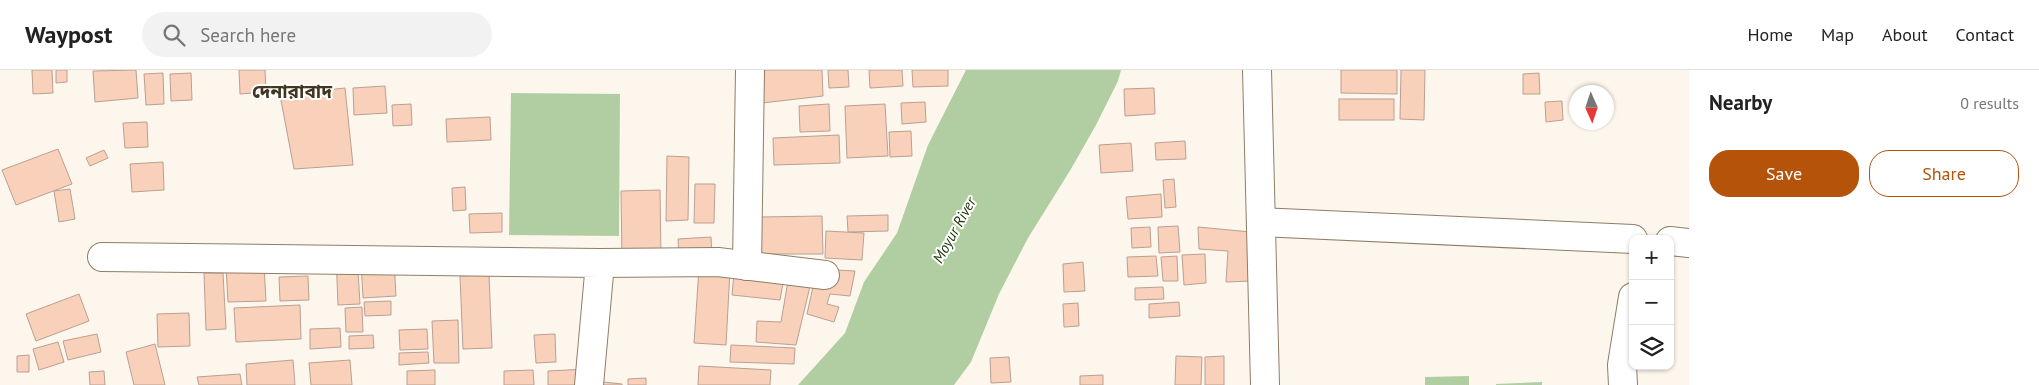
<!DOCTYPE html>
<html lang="en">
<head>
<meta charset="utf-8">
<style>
  body { margin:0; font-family:"PT Sans","Noto Sans Bengali",sans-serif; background:#f2f2f2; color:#222 }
  .controls { position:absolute; right:15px; bottom:15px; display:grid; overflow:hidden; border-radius:10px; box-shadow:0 1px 4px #0004 }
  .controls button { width:45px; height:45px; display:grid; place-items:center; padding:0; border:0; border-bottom:1px solid #e0e0e0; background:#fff; color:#222; font:25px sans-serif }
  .compass { position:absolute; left:1569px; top:15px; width:45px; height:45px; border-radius:50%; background:#fff; box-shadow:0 1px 4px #0004; rotate:177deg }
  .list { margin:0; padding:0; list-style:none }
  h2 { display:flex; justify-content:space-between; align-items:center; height:65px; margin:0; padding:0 20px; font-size:21px }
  h2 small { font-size:16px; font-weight:400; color:#767676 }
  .actions { display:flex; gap:10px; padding:15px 20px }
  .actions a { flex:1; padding:11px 0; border:1px solid #b45309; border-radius:20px; text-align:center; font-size:18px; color:#b45309 }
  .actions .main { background:#b45309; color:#fff }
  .icon { flex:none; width:28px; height:28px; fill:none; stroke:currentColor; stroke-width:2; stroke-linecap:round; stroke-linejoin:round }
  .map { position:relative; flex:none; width:1689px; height:315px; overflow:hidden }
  header { display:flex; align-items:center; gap:30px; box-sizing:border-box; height:70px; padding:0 25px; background:#fff; border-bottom:1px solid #e0e0e0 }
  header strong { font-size:24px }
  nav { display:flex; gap:28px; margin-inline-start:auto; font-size:18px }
  .search { width:350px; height:45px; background:#f2f2f2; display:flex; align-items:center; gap:12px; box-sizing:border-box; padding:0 18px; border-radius:28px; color:#767676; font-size:19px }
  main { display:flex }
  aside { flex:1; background:#fff }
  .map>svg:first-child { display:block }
  .water { fill:#b1cea2 }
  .building { fill:#f9d0ba; stroke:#baa092 }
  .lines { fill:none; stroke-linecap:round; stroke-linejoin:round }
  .street-casing { stroke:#8d7e68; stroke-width:30 }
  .street { stroke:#fff; stroke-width:28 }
  .labels { text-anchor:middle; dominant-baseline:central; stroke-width:4; stroke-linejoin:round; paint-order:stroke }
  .water-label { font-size:15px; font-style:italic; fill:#173203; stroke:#fff }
  .district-label { font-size:19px; font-weight:bold; fill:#423521; stroke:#fff }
</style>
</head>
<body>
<header>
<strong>Waypost</strong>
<div class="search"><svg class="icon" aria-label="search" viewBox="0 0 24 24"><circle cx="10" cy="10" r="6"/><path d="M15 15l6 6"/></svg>Search here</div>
<nav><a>Home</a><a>Map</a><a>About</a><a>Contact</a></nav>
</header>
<main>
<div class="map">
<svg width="1689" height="315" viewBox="0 0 1689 315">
  <rect width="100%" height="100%" fill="#fdf6ec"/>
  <g class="water">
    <path d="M966 0H1121L1118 11 1096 55 1071 99 1028 168 999 224 971 292 954 315H798L845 263 864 212 897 163 928 75Z"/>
    <path d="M511 23 620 24 619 166 509 165Z"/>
    <path d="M1469 306V315H1425V307Z"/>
    <path d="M1542 312V315H1496V314Z"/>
  </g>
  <g class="building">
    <path d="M32 0H52L53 23 33 24Z"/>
    <path d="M56 0H67V12L56 13Z"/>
    <path d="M136 0 138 28 95 32 93 1Z"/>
    <path d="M239 0H265L266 22 240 24Z"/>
    <path d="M768 0H822L823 26 762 33 759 1Z"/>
    <path d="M828 0H848L849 17 829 18Z"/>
    <path d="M869 0H902L903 16 870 18Z"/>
    <path d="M912 0H948V16L913 17Z"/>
    <path d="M1341 0H1397V24L1341 23Z"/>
    <path d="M1401 0H1425L1424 50 1400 49Z"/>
    <path d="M163 3 164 34 146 35 144 4Z"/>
    <path d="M191 3 192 30 171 31 170 4Z"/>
    <path d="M1539 3 1540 24H1523V4Z"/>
    <path d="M385 16 387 43 354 45 353 18Z"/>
    <path d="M345 18 353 95 294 99 280 25Z"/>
    <path d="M1154 18 1155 44 1125 46 1124 19Z"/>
    <rect x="1339" y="29" width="55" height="21"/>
    <path d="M1562 31 1563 50 1546 52 1545 32Z"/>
    <path d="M925 32 926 52 902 54 901 33Z"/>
    <path d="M411 34 412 55 393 56 392 35Z"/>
    <path d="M829 34 830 61 800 62 799 36Z"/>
    <path d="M885 34 888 86 847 88 845 36Z"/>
    <path d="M490 47 491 70 447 72 446 49Z"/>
    <path d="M147 52 148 77 125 78 123 53Z"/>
    <path d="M911 61 912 86 890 87 889 62Z"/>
    <path d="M839 65 840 93 774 95 773 68Z"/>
    <path d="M1185 71 1186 89 1156 90 1155 73Z"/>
    <path d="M1131 73 1133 101 1101 103 1099 75Z"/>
    <path d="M58 79 72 114 16 135 2 100Z"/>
    <path d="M104 80 108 88 90 96 86 88Z"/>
    <path d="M667 86 689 87 688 150 666 151Z"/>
    <path d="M163 92 164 120 132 122 130 94Z"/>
    <path d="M1174 109 1176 137 1165 138 1163 110Z"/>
    <path d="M695 114H715L714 153H694Z"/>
    <path d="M465 117 466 140 453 141 452 118Z"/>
    <path d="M70 119 75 149 59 152 54 121Z"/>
    <path d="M660 120 661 187 622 188 621 121Z"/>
    <path d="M1161 124 1162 147 1128 149 1126 127Z"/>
    <path d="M502 143V162L470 163 469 144Z"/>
    <path d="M888 145V161L848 162 847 146Z"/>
    <path d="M822 146 823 184H759L760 147Z"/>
    <path d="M1178 156 1180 182 1159 183 1158 157Z"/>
    <path d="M1150 157 1151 177 1132 178 1131 158Z"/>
    <path d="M1198 157 1251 162V211L1226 212 1228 181 1199 179Z"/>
    <path d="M826 161 864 163 862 190 825 188Z"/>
    <path d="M711 167 712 186 679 188 678 169Z"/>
    <path d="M336 184H357L360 234 338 235Z"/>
    <path d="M1205 184 1206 213 1184 215 1182 185Z"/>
    <path d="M1156 186 1158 206 1128 207 1127 187Z"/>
    <path d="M1177 186 1178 211H1163L1161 187Z"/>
    <path d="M394 190 396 226 363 228 361 192Z"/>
    <path d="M1083 192 1085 221 1064 222 1063 194Z"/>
    <path d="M264 195 266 231 228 232 226 196Z"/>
    <path d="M699 198 730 200 726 275 694 273Z"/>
    <path d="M817 199 855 201 850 226 830 224 827 234 839 237 834 252 807 244Z"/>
    <path d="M785 202 780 230 732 225 734 203Z"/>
    <path d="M204 203H223L226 259 206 260Z"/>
    <path d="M489 205 492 278 463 279 460 206Z"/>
    <path d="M789 205 812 208 796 275 756 272 757 251 781 252Z"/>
    <path d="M308 206 309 230 280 231 279 207Z"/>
    <path d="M1163 217 1164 229 1135 230V218Z"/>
    <path d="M79 224 89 251 36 271 26 244Z"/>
    <path d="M391 231V245L365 246 364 232Z"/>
    <path d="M1179 232 1180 246 1149 248V234Z"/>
    <path d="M1078 233 1079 256 1064 257 1063 234Z"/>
    <path d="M300 235 301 269 236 272 234 238Z"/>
    <path d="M362 237 363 262H346L345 238Z"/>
    <path d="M189 243 190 276 158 277 157 244Z"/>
    <path d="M458 250 459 293H434L432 251Z"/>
    <path d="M340 258 341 277 310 279V259Z"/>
    <path d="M427 259 428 279 400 280 399 260Z"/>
    <path d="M97 264 101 282 68 290 63 271Z"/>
    <path d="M555 264 556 292 536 293 534 265Z"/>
    <path d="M373 265 374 278 349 279V266Z"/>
    <path d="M58 272 64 292 39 300 33 279Z"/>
    <path d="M155 274 165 315H134L126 282Z"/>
    <path d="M731 275 795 278 794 294 730 292Z"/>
    <path d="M428 282 429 293 399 295V283Z"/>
    <path d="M29 285V302H17V286Z"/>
    <path d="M1176 286 1202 287 1201 315H1175Z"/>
    <path d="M1224 286V315H1205V287Z"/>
    <path d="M1009 287 1011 312 991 313 990 288Z"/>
    <path d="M293 290 295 315H247L246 294Z"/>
    <path d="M350 290 352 315H311L309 293Z"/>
    <path d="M699 296 771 300 770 315H698Z"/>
    <path d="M587 299 586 315H548V301Z"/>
    <path d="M435 300V315H407V301Z"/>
    <path d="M533 300 534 315H504V301Z"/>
    <path d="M104 301 105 315H90L89 302Z"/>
    <path d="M240 304 242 315H199L197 307Z"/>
    <path d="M1103 305V315H1080V306Z"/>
    <path d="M646 308V315H628V309Z"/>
    <path d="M603 312 622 314V315H602Z"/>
  </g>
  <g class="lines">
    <g class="street-casing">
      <g id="street">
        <path d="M1257 0 1265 315"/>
        <path d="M1261 152 1633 169"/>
        <path d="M1670 171 1689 173"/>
        <path d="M102 187 600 193 589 315"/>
        <path d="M600 193 718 192 825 205"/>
        <path d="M747 196 750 0"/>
        <path d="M1623 315 1622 295 1633 227"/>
      </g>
    </g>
    <use href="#street" class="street"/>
  </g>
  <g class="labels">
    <g class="water-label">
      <text transform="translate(954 160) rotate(-61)">Moyur River</text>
    </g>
    <g class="district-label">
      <text x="292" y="21">দেনারাবাদ</text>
    </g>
  </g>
</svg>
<div class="controls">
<button>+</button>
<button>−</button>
<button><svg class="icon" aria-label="layers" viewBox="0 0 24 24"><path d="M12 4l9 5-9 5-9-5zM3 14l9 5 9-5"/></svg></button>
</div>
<svg class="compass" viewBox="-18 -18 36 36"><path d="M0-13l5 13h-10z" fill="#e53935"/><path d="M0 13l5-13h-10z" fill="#767676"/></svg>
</div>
<aside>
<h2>Nearby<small>0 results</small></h2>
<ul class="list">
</ul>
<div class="actions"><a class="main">Save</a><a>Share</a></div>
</aside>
</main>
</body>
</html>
